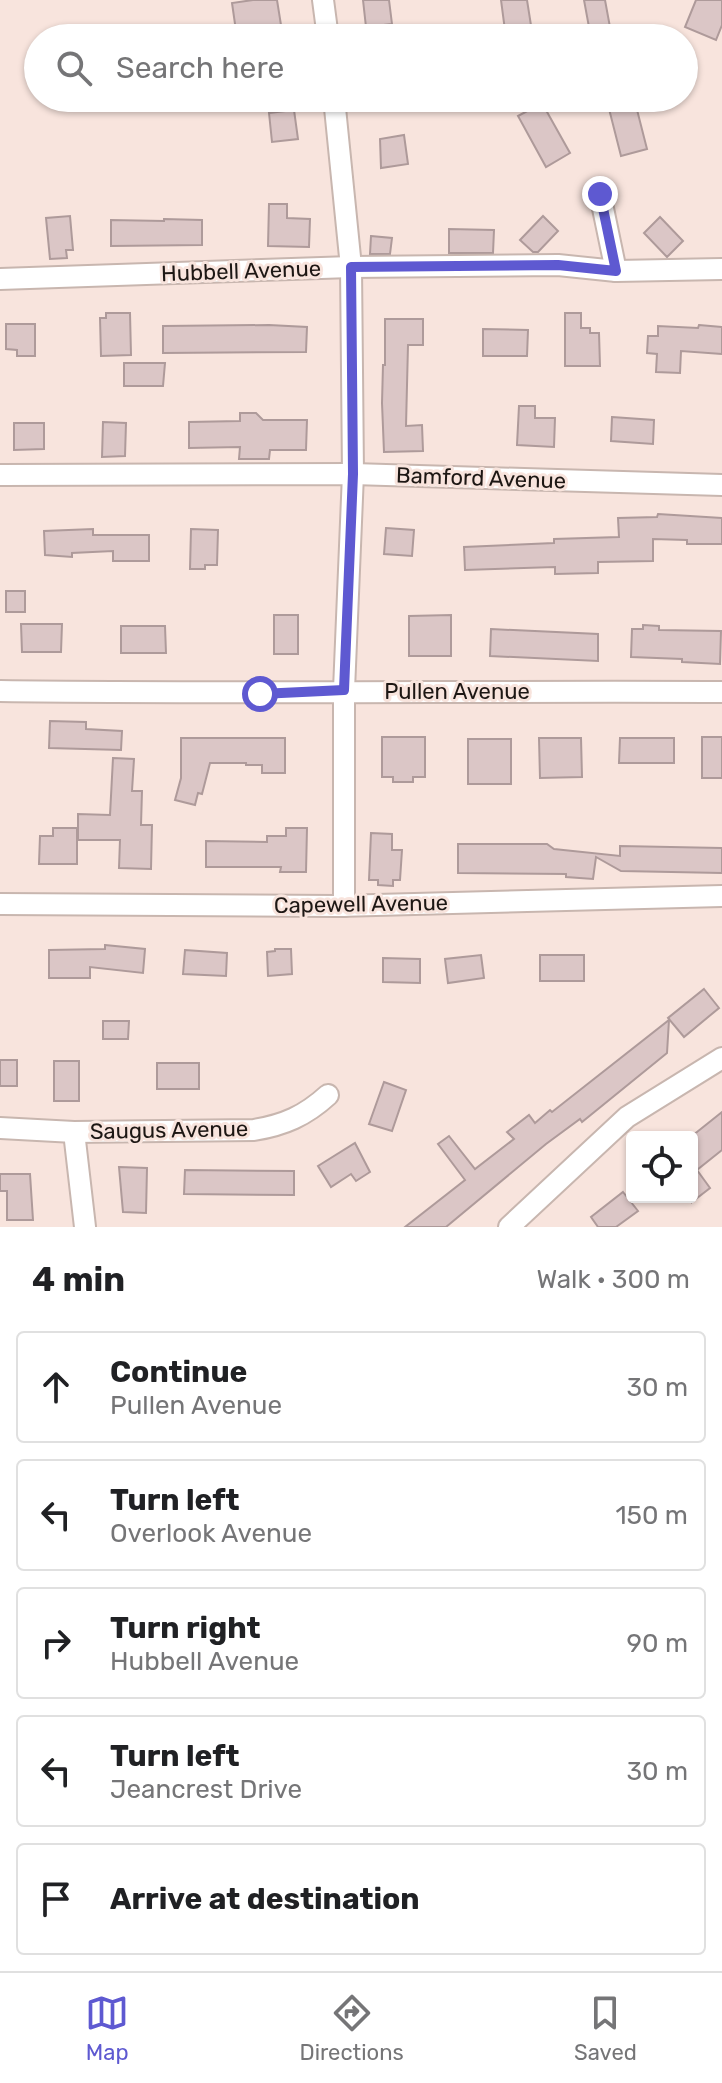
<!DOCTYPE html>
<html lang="en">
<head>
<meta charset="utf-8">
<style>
  body { margin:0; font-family:Rubik,sans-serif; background:#f6f6f6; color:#202124 }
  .controls { position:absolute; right:24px; bottom:24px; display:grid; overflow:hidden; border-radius:8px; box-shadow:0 2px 6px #0004 }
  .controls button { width:72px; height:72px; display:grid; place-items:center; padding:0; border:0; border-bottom:2px solid #e0e0e0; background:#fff; color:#202124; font:40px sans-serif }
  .stop { position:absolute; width:24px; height:24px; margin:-18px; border:6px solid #5e59d1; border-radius:50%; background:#fff }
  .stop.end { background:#5e59d1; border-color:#fff; box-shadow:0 2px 8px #0008 }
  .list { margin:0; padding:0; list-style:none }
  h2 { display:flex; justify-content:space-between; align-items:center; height:104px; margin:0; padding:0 32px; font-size:34px }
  h2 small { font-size:26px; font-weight:400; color:#757577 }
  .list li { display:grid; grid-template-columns:52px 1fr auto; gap:24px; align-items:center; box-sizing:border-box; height:112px; margin:0 16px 16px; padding:0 16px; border:2px solid #e0e0e0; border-radius:8px }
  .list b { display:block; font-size:30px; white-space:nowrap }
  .list p { margin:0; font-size:26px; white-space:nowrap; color:#757577 }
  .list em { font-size:26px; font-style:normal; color:#757577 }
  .icon { flex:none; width:44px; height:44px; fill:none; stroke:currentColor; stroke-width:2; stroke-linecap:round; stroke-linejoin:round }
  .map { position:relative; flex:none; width:722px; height:1227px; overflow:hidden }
  .search { position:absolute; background:#fff; box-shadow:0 2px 6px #0004; left:24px; right:24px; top:24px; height:88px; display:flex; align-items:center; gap:20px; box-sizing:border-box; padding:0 28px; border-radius:44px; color:#757577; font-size:30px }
  .sheet { height:744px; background:#fff }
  nav { display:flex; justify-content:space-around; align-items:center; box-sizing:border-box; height:112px; border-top:2px solid #e0e0e0; background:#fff; font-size:22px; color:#757577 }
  nav a { display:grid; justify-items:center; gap:4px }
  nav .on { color:#5e59d1 }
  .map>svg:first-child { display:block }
  .building { fill:#dbc6c6; stroke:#ae9a9a; stroke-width:2 }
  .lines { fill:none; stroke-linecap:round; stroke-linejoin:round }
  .street-casing { stroke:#c8b6af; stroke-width:24 }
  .street { stroke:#fff; stroke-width:20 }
  .route { stroke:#5e59d1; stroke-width:10 }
  .labels { text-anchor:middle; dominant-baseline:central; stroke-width:6; stroke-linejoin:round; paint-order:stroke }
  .street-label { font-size:22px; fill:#1d1714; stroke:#f8e4dd }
</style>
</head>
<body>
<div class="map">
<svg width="722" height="1227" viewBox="0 0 722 1227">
  <rect width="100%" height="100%" fill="#f8e4dd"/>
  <g class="building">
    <path d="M253 0H277L281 25 236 31 232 3Z"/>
    <path d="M363 0H389L392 24 366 27Z"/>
    <path d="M501 0H527L533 38H506Z"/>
    <path d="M584 0H605L612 38H591Z"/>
    <path d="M696 0H722V25L716 40 685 27Z"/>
    <path d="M617 98H634L647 149 621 156 607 101Z"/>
    <path d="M542 103 570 153 546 167 518 116Z"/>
    <path d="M294 110 298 139 272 142 269 113Z"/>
    <path d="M404 135 408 164 381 168 380 139Z"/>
    <path d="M269 204H287V218L310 219 309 247 268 246Z"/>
    <path d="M70 216 73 250H66L67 258 50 259 46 218Z"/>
    <path d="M543 216 558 231 538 252H533L520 240Z"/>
    <path d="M660 217 683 241 667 257 644 233Z"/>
    <path d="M164 219 202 220V245L111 246V220L164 221Z"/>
    <path d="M449 229 494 230 493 253H449Z"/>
    <path d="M371 236 392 238 390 254H370Z"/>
    <path d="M106 313H130L131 355 101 356 100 318H106Z"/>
    <path d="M565 313H581V328H590V333H599L600 366H565Z"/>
    <path d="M385 319H423V345H408L406 426 422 425 423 451 384 452 382 403 383 365H385Z"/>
    <path d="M6 324H35V356H17V350L6 349Z"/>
    <path d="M269 325 307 327 306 352 163 353V326Z"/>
    <path d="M699 325 722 327V354L681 351 680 373 656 372 657 354 647 353 648 336H658V326L698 328Z"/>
    <path d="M483 329 528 330 527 356H483Z"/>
    <path d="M124 363H165L163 386H124Z"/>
    <path d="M519 406H535V418H555L554 447 517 445Z"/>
    <path d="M240 413H256L263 420H307L306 450H270L269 459H239L240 447 189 448V422L240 421Z"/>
    <path d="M612 417 654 420 653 444 611 441Z"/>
    <path d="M103 422 126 423 125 456 102 457Z"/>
    <path d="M14 423H44V449L14 450Z"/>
    <path d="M658 514 722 518V544H687V540L653 539V561L598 562V573L555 574V567L465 570 464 547 554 543V539L619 537 618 518 657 517Z"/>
    <path d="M386 528 414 530 412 556 384 554Z"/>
    <path d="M93 529V535H149V561H113V551L72 553V557L45 555 44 531Z"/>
    <path d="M191 529 218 530 217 565H205V569H190Z"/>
    <rect x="6" y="591" width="19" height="21"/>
    <rect x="274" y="615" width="24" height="39"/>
    <path d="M451 615V656H409V616Z"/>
    <path d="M21 624H62L61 652H22Z"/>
    <path d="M643 625 659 626V630L721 631 720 664 682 662V659L631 657 632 629H643Z"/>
    <path d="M121 626H165L166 653H121Z"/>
    <path d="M491 629 598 634V661L490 656Z"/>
    <path d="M50 721 86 722V729L122 731 121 750 49 748Z"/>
    <path d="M382 737H425V777H413V782H393V777H382Z"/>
    <rect x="702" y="737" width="20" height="41"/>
    <path d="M181 738H285V773H262V765H246V763H210L202 794 198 793 195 805 175 800 181 778Z"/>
    <path d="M539 738H581L582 777 540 778Z"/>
    <path d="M620 738H674V763H619Z"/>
    <rect x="468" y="739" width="43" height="45"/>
    <path d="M113 758 134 759 132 791H142L141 825H152L151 869 119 868 120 840H78V814L110 815Z"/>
    <path d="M53 828H77V864H39L40 836H53Z"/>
    <path d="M286 828H307L306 872H280L281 867H206V841L267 842V836H286Z"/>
    <path d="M371 833 392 834V850H402L400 880H393V886L378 885V880H369Z"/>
    <path d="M458 844H547L554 849 620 856V846L722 848V873L621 871 596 857 593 879 566 877V874L458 873Z"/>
    <path d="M105 945 145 949 143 973 90 967V978H49V950L105 949Z"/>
    <path d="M275 949H291L292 974 268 976 267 952 275 951Z"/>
    <path d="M185 950 227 953 226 976 183 974Z"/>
    <path d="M481 955 484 978 448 983 445 959Z"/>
    <rect x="540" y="955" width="44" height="26"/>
    <path d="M383 958 420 959V983L383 982Z"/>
    <path d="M704 989 719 1008 684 1037 668 1018Z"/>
    <path d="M669 1020 667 1053 582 1122 580 1119 546 1144 446 1227H405L465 1180 438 1144 449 1136 475 1169 514 1139 507 1132 529 1115 535 1123 550 1110 552 1112Z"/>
    <path d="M103 1021H129L128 1039H103Z"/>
    <rect x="0" y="1060" width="17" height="26"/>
    <rect x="54" y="1061" width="25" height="40"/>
    <rect x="157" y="1063" width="42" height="26"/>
    <path d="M384 1082 406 1090 392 1131 369 1124Z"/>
    <path d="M722 1112V1150L697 1170 710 1188 692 1202V1136Z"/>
    <path d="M355 1143 370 1172 356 1181 351 1174 331 1187 318 1166Z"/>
    <path d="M119 1167 147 1168 146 1213 123 1212Z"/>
    <path d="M185 1170 294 1171V1195L184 1194Z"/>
    <path d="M0 1174H30L33 1220H7V1191H0Z"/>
    <path d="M623 1192 638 1211 616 1227H598L591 1217Z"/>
  </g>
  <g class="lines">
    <g class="street-casing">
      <g id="street">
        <path d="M323 0 328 38"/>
        <path d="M334 98 351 267 353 474 344 690V906"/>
        <path d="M600 194 616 271"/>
        <path d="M0 279 351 267 558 265 616 271 722 269"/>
        <path d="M0 475 353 474 722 485"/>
        <path d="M0 691C241 694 481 691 722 692"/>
        <path d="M0 904 338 906 722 896"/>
        <path d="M0 1128 74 1132 254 1130C284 1125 305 1116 328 1095"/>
        <path d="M74 1132 85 1227"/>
        <path d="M509 1227 627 1117 722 1058"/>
      </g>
    </g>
    <use href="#street" class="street"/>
  </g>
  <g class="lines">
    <path class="route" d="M260 694 344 690 353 474 351 267 558 265 616 271 600 194"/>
  </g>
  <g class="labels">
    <g class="street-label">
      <text transform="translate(241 271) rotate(-2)">Hubbell Avenue</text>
      <text transform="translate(481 478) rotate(2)">Bamford Avenue</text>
      <text x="457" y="691">Pullen Avenue</text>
      <text transform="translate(361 904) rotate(-1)">Capewell Avenue</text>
      <text transform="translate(169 1130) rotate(-1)">Saugus Avenue</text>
    </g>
  </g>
</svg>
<div class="controls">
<button><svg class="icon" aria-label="locate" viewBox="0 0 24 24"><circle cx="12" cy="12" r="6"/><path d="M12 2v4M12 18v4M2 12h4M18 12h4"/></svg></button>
</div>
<div class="stop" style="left:260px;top:694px"></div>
<div class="stop end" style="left:600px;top:194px"></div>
<div class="search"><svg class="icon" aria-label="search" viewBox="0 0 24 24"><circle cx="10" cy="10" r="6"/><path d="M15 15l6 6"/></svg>Search here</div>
</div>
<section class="sheet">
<h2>4 min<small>Walk · 300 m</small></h2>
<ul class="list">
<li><svg class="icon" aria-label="ahead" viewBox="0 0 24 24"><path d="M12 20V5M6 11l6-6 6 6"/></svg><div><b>Continue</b><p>Pullen Avenue</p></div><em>30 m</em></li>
<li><svg class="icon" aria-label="left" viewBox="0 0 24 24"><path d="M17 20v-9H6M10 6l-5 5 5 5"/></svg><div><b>Turn left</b><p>Overlook Avenue</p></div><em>150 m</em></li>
<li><svg class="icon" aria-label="right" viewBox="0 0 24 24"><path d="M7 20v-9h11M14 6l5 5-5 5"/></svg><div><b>Turn right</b><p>Hubbell Avenue</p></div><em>90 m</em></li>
<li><svg class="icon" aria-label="left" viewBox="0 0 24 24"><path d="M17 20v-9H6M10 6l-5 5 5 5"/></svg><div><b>Turn left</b><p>Jeancrest Drive</p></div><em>30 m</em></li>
<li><svg class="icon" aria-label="arrive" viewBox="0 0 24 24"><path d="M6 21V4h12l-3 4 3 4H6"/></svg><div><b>Arrive at destination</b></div></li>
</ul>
</section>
<nav>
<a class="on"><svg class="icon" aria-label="map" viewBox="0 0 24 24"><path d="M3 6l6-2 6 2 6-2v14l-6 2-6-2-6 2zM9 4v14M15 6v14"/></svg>Map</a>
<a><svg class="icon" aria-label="directions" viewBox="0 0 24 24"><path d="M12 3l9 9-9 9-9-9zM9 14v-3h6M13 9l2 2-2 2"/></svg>Directions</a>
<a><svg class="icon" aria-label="saved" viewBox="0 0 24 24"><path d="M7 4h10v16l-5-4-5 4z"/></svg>Saved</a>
</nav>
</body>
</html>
